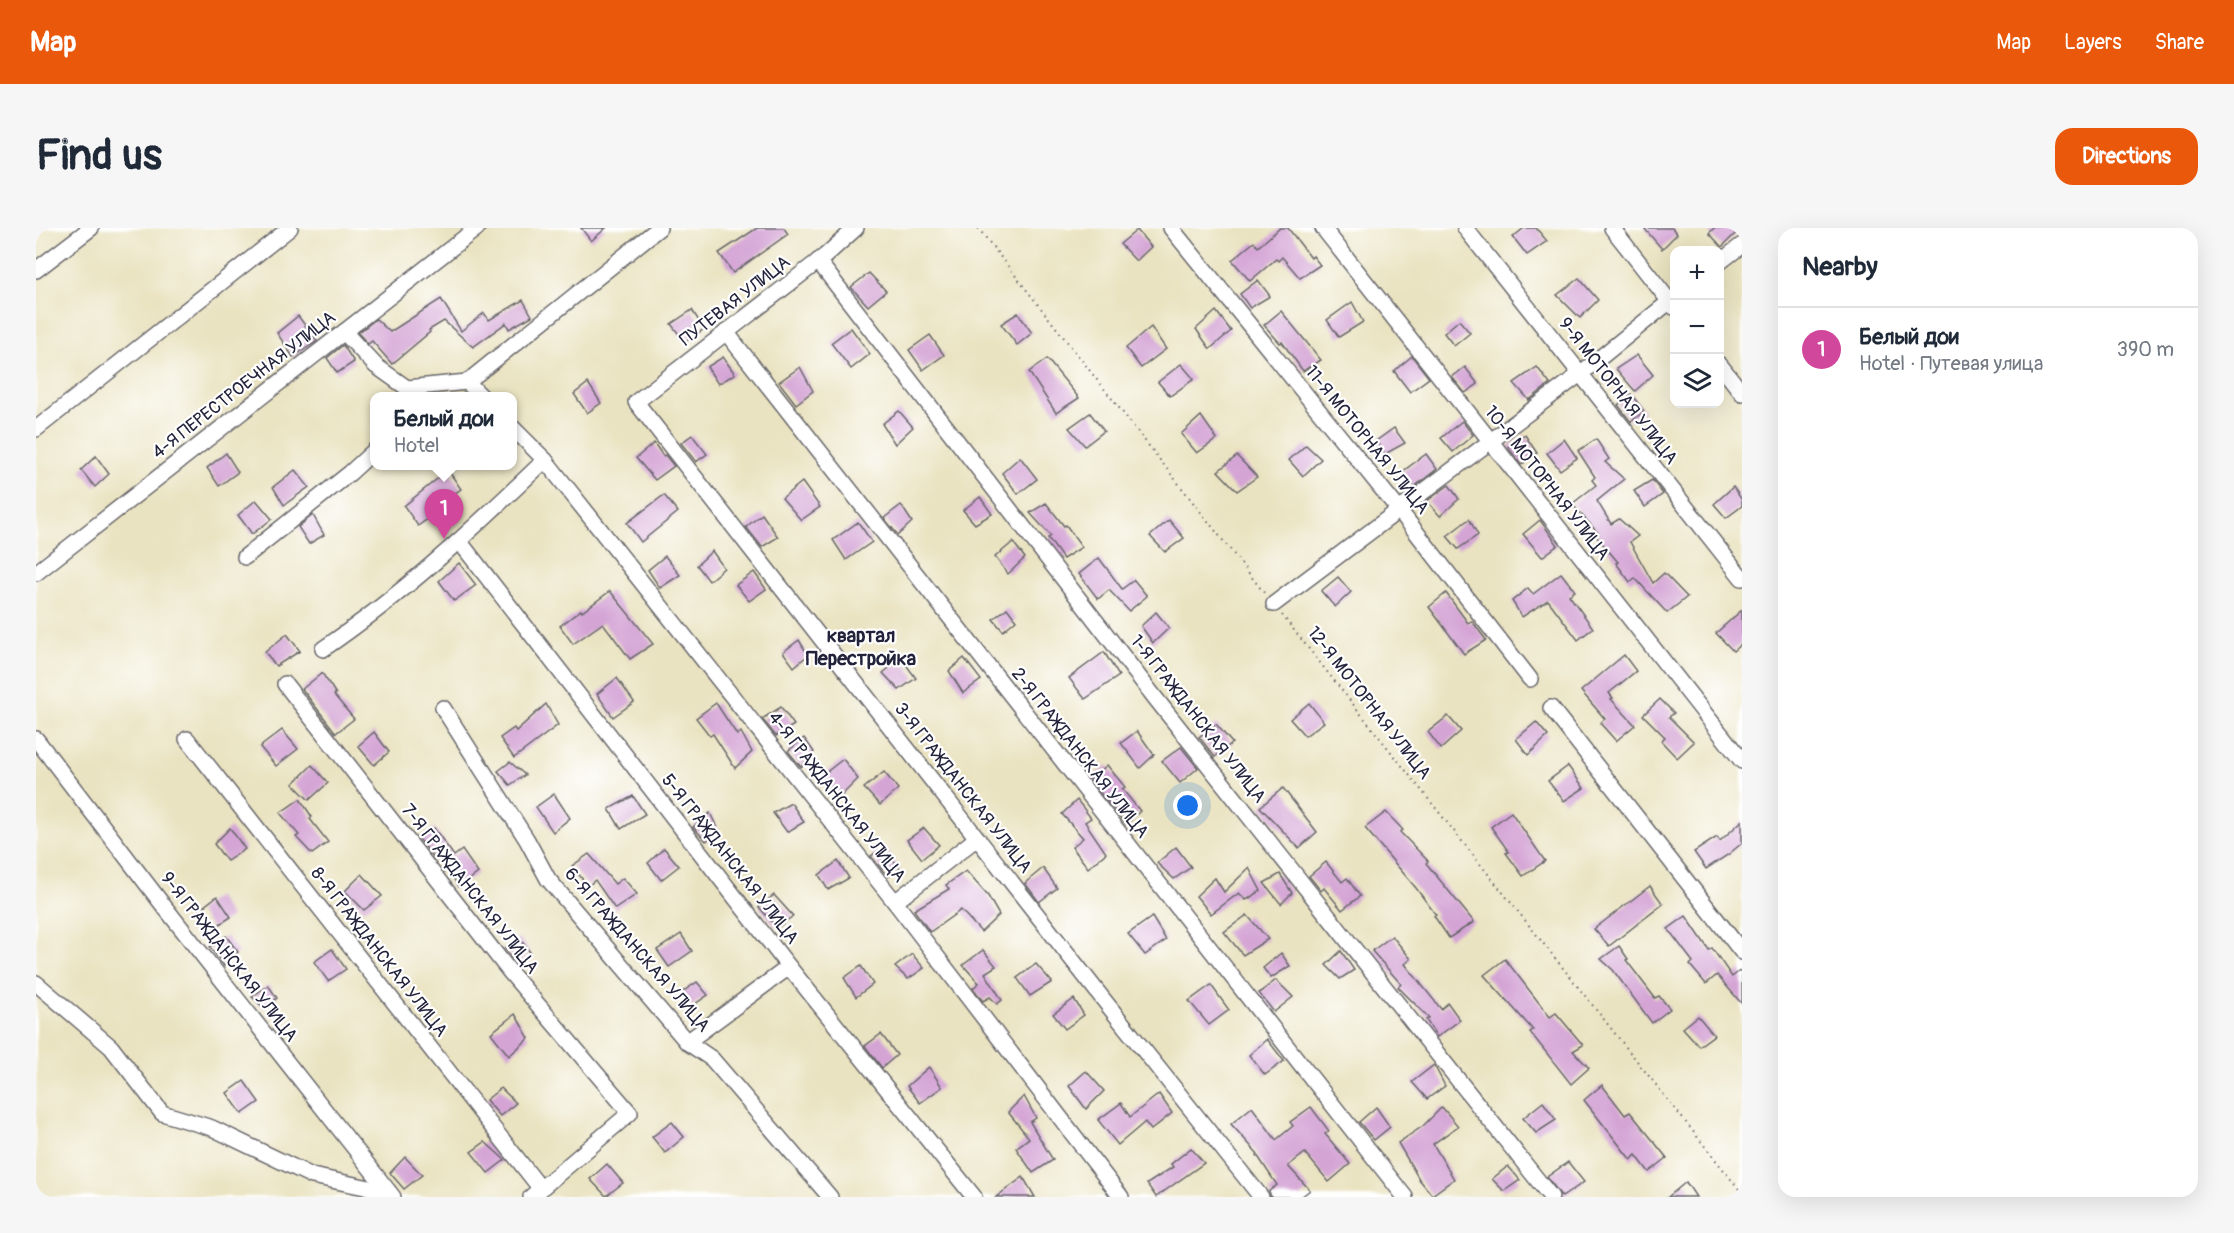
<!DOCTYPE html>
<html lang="en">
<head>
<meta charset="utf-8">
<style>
  body { margin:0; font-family:Pangolin,sans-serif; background:#f6f6f7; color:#1f2937 }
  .controls { position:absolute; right:18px; top:18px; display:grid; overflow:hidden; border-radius:12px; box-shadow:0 6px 24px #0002 }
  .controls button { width:54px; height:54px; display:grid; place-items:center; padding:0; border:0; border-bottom:2px solid #e0e1e3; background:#fff; color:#1f2937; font:30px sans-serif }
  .you { position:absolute; left:1152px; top:578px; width:21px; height:21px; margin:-15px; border:4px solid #fff; border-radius:50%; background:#1a73e8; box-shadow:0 0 0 9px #1a73e833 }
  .badge { display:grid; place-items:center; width:39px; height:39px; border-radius:50%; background:#ea580c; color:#fff; font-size:20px; font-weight:700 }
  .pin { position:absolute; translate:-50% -50px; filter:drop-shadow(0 2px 3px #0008) }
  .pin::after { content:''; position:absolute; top:32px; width:21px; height:18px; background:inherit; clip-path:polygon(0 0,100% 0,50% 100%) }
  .popup { position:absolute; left:334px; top:164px; width:147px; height:78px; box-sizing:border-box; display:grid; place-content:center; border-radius:12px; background:#fff; filter:drop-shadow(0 2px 4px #0005); font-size:20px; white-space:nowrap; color:#747a83 }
  .popup b { font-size:22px; color:#1f2937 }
  .popup::after { content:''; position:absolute; left:50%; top:100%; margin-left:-12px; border:12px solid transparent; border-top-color:#fff }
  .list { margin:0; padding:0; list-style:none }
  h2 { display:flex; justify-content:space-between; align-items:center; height:78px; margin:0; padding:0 24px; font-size:26px }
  h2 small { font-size:20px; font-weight:400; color:#747a83 }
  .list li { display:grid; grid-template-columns:39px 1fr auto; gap:18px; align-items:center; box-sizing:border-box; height:84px; padding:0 24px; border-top:2px solid #e0e1e3 }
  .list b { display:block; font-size:22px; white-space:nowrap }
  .list p { margin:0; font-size:20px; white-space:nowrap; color:#747a83 }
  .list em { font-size:20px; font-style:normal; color:#747a83 }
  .icon { flex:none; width:33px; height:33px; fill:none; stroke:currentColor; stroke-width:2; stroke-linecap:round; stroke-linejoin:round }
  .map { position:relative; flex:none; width:1706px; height:969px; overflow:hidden; border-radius:18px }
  header { display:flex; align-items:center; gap:36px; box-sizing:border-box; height:84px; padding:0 30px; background:#ea580c; color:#fff }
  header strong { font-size:28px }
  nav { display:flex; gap:33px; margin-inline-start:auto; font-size:21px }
  .intro { display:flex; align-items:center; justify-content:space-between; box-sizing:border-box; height:144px; padding:0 36px }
  h1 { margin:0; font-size:42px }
  .button { padding:15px 27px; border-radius:18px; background:#ea580c; color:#fff; font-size:21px; font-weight:700 }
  main { display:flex; gap:36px; padding:0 36px }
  aside { flex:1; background:#fff; border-radius:18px; box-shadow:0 6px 24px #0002 }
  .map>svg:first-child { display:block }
  .building { fill:#d4a4d5 }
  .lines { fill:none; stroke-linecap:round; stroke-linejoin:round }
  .minor-casing { stroke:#68666a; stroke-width:18 }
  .path { stroke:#68666a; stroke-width:2; stroke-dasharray:1.5 4.5; stroke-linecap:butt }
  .minor { stroke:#fff; stroke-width:15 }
  .labels { text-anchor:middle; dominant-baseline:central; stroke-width:4.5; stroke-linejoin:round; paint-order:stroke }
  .street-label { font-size:18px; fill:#22223b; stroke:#fff }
  .neighbourhood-label { font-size:20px; font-weight:bold; fill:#22223b; stroke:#fff }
</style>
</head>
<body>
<header>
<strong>Map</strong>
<nav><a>Map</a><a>Layers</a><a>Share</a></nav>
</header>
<div class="intro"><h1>Find us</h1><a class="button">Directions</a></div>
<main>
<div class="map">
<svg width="1706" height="969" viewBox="0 0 1706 969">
  <rect width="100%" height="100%" fill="#fff"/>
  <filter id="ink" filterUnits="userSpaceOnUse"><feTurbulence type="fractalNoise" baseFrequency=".0167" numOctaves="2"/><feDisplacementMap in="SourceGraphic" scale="12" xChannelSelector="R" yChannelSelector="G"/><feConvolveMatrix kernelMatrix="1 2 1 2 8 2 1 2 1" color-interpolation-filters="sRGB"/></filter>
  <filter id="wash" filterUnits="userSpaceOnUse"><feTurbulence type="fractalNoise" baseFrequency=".008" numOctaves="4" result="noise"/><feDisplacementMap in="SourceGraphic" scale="24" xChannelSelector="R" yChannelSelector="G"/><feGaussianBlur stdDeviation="1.35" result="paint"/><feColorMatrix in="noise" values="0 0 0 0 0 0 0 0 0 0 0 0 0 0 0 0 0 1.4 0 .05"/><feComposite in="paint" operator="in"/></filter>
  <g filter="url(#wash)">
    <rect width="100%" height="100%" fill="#eae3c1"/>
    <g id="blocks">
      <g class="building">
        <path d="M545 0H570L555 13Z"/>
        <path d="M721 0H748L752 6 697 45 683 25Z"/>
        <path d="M1244 0H1252L1275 30 1277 28 1284 37 1264 50 1246 29 1242 33 1240 31 1214 53 1196 32 1218 14 1222 19Z"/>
        <path d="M1488 0H1500L1511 13 1491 27 1477 9Z"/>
        <path d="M1608 0H1636L1641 6 1626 21Z"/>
        <path d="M1678 0H1705L1686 19 1673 5Z"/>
        <path d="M1101 2 1115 19 1100 33 1084 16Z"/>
        <path d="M833 45 850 63 832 78 815 59Z"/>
        <path d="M1543 50 1562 72 1544 90 1521 67Z"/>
        <path d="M1222 52 1234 68 1214 80 1204 66Z"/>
        <path d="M405 71 425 103 448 85 453 92 487 72 496 88 473 101 470 95 437 119 408 93 393 102 394 104 356 136 336 113 332 116 322 105 340 91 354 104Z"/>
        <path d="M1316 74 1327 94 1303 109 1291 92Z"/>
        <path d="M656 82 668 101 649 114 635 96Z"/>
        <path d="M1180 83 1195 103 1174 121 1160 101Z"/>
        <path d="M1245 83 1285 132 1267 143 1246 114 1244 115 1228 97Z"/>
        <path d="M982 85 996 105 981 117 965 96Z"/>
        <path d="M262 88 281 113 257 129 241 105Z"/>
        <path d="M1423 92 1434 105 1418 118 1408 105Z"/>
        <path d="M1115 99 1130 121 1105 140 1090 120Z"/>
        <path d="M815 100 834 126 815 141 795 115Z"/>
        <path d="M894 107 908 127 887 142 873 122Z"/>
        <path d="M307 117 318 134 301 145 291 130Z"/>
        <path d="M1601 127 1617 147 1599 163 1580 141Z"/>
        <path d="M1376 128 1393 150 1374 164 1358 143Z"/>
        <path d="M687 129 699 146 682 156 671 139Z"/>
        <path d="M1011 131 1043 170 1020 185 993 144Z"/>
        <path d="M1145 136 1158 151 1134 168 1122 154Z"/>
        <path d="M764 139 777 163 760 176 743 154Z"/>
        <path d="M1429 139 1442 156 1429 165 1416 149Z"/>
        <path d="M1501 139 1514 156 1493 172 1478 155Z"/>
        <path d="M552 155 565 175 551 185 538 166Z"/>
        <path d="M1595 166 1608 183 1595 194 1582 177Z"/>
        <path d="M863 183 877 199 859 216 846 196Z"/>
        <path d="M1054 185 1068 203 1049 218 1033 200Z"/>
        <path d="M1165 188 1181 211 1161 225 1145 206Z"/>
        <path d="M1426 193 1437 207 1417 224 1405 210Z"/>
        <path d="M1358 200 1369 215 1349 226 1340 213Z"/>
        <path d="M656 207 671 226 660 234 645 215Z"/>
        <path d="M1489 207 1501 225 1485 237 1472 219Z"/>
        <path d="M1528 211 1541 230 1524 242 1511 225Z"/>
        <path d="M1560 211 1573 231 1569 234 1588 251 1561 273 1575 296 1583 291 1602 308 1594 314 1617 355 1628 345 1651 369 1631 385 1599 350 1594 354 1580 335 1582 334 1560 308 1563 306 1536 276 1560 257 1556 252 1559 249 1542 223Z"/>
        <path d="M618 215 627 228 629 227 638 238 619 252 600 230Z"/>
        <path d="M1270 217 1285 231 1267 248 1253 232Z"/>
        <path d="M190 225 202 244 183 258 171 240Z"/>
        <path d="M1390 226 1401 241 1378 259 1366 244Z"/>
        <path d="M60 228 73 246 59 259 45 242Z"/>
        <path d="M1201 228 1221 249 1201 263 1182 243Z"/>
        <path d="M984 229 1001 251 982 266 966 245Z"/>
        <path d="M259 242 273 259 248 277 237 259Z"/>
        <path d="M412 242 425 261 399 279 402 283 382 298 368 278Z"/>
        <path d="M1616 252 1627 266 1609 279 1598 263Z"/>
        <path d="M766 254 784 279 765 292 746 270Z"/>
        <path d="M1413 257 1423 271 1404 288 1391 273Z"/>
        <path d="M1697 259 1706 272V278L1690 290 1678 276Z"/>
        <path d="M628 267 642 284 605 314 591 295Z"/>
        <path d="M944 269 956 286 939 296 927 282Z"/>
        <path d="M220 272 236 291 216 306 202 287Z"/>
        <path d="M1010 275 1028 298 1030 297 1046 319 1027 331 1012 310 1015 308 994 285Z"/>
        <path d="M865 277 876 294 862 307 848 290Z"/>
        <path d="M726 286 742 309 726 319 710 299Z"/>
        <path d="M277 287 288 307 273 316 262 299Z"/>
        <path d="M1433 291 1442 307 1422 321 1411 308Z"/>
        <path d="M1133 292 1148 310 1129 324 1114 308Z"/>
        <path d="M1504 292 1522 317 1506 329 1487 306Z"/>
        <path d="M822 294 836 314 810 332 797 312Z"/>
        <path d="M977 314 989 330 972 346 959 329Z"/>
        <path d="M676 323 688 340 673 353 661 337Z"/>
        <path d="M629 328 644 347 624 360 612 342Z"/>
        <path d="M1063 330 1086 361 1098 352 1111 368 1093 383 1073 362 1062 371 1043 346Z"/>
        <path d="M423 335 440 357 418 373 403 353Z"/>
        <path d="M718 344 730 361 713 373 700 357Z"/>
        <path d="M1525 345 1539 363 1533 367 1557 400 1542 412 1512 372 1486 389 1476 373 1492 360 1497 366Z"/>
        <path d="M1302 349 1315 364 1299 379 1285 363Z"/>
        <path d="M574 363 617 416 594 431 567 395 537 416 524 398 545 382 546 384Z"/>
        <path d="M1410 365 1432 395 1436 393 1450 412 1428 426 1393 379Z"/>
        <path d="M971 380 980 392 967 403 957 391Z"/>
        <path d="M1706 382V415L1697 423 1680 405Z"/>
        <path d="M1120 384 1133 400 1117 415 1105 398Z"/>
        <path d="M251 406 264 423 240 438 229 424Z"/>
        <path d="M763 412 772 427 758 439 747 424Z"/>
        <path d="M1068 424 1083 448 1049 471 1033 450Z"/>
        <path d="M1588 427 1600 443 1573 465 1577 470 1575 471 1599 497 1580 513 1564 495 1569 491 1545 463Z"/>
        <path d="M865 430 880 450 863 462 847 445Z"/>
        <path d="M928 430 945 452 927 465 913 443Z"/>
        <path d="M286 445 300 466 298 467 318 491 300 505 266 461Z"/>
        <path d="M581 450 598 474 577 489 561 466Z"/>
        <path d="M1624 471 1638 485 1633 489 1658 514 1641 530 1625 513 1629 509 1607 487Z"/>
        <path d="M680 475 701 507 705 504 716 524 699 540 677 506 674 508 660 490Z"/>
        <path d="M1273 475 1288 494 1269 508 1254 491Z"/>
        <path d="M510 476 522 497 478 530 464 510 478 500 480 503Z"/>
        <path d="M745 479 758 497 740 508 726 491Z"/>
        <path d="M1412 488 1425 503 1405 521 1392 504Z"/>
        <path d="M1500 494 1512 508 1492 527 1480 511Z"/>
        <path d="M1180 496 1196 515 1179 529 1163 509Z"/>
        <path d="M246 502 262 521 240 538 224 519Z"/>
        <path d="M1101 503 1118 527 1104 540 1085 515Z"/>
        <path d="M338 504 353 524 338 537 322 518Z"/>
        <path d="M768 510 778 524 765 539 752 523Z"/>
        <path d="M1145 519 1162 540 1144 555 1126 533Z"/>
        <path d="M807 531 822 551 804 569 784 549Z"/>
        <path d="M474 534 489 547 474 557 462 543Z"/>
        <path d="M276 537 292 555 273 572 257 556Z"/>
        <path d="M1071 537 1089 559 1086 561 1104 583 1090 597 1054 552Z"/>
        <path d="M1532 538 1548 560 1528 573 1512 553Z"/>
        <path d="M848 544 862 561 844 577 828 560Z"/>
        <path d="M1247 560 1281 604 1263 620 1224 579Z"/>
        <path d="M518 566 534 590 517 604 500 579Z"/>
        <path d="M597 568 609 586 585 601 573 581Z"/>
        <path d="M264 571 276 589 274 591 292 614 276 626 260 609 263 607 244 585Z"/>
        <path d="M1041 572 1055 590 1049 594 1070 625 1052 640 1036 619 1047 610 1026 586Z"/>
        <path d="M755 575 768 594 751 604 737 585Z"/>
        <path d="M1350 584 1367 602 1364 604 1392 633 1390 635 1438 694 1413 710 1398 688 1400 687 1380 660 1329 600Z"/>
        <path d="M1475 584 1509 633 1487 648 1470 625 1473 624 1455 599Z"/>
        <path d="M674 585 683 603 670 613 657 599Z"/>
        <path d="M1706 593V615L1693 626 1670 641 1658 624 1681 609 1684 613Z"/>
        <path d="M194 600 209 621 191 633 178 616Z"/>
        <path d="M398 600 418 628 426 622 442 645 423 659 402 627 398 630 383 611Z"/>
        <path d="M888 600 903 617 886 631 871 612Z"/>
        <path d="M848 619 864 641 852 649 835 628Z"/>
        <path d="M1140 619 1155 639 1138 651 1121 635Z"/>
        <path d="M628 620 643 638 625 652 612 635Z"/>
        <path d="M553 626 579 656 587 650 601 666 579 681 559 652 552 658 536 638Z"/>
        <path d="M802 633 813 650 792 662 783 647Z"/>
        <path d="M1290 634 1306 654 1311 650 1324 668 1306 682 1288 660 1285 663 1273 648Z"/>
        <path d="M1007 640 1021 660 1003 674 989 655Z"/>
        <path d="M1213 640 1225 663 1210 672 1203 665 1175 686 1160 668 1179 650 1188 664Z"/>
        <path d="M930 643 952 668 963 687 945 704 925 682 894 704 878 682 913 661 910 657Z"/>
        <path d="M326 646 346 668 328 682 309 663Z"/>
        <path d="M1244 646 1256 665 1245 676 1228 655Z"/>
        <path d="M1614 658 1627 676 1573 718 1558 701Z"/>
        <path d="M738 667 757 688 741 700 723 679Z"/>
        <path d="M181 668 195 689 176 701 162 683Z"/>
        <path d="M1211 687 1232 711 1207 727 1188 704Z"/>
        <path d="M1650 688 1673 722 1676 720 1696 749 1706 741V776L1681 747 1670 756 1654 737 1657 734 1632 701Z"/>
        <path d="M1116 689 1130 712 1109 727 1092 706Z"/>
        <path d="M645 706 656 723 633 739 621 722Z"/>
        <path d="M190 708 202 724 188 738 174 719Z"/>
        <path d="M1356 708 1375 731 1369 736 1405 781 1412 775 1424 792 1401 809 1390 792 1393 790 1362 759 1365 756 1336 723Z"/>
        <path d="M483 710 494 724 481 737 469 721Z"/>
        <path d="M1583 718 1592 731 1590 732 1619 770 1623 768 1634 781 1616 795 1577 742 1565 731Z"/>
        <path d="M296 721 310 741 292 753 278 734Z"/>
        <path d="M947 722 960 738 949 745 966 772 961 776 954 769 947 773 937 760 943 755 927 737Z"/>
        <path d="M1305 723 1318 742 1304 751 1290 737Z"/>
        <path d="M1245 725 1254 738 1235 750 1227 740Z"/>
        <path d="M876 726 888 740 872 751 859 739Z"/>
        <path d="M1469 731 1514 789 1520 785 1547 817 1537 823 1553 840 1535 856 1494 804 1497 802 1448 747Z"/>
        <path d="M1000 736 1016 754 994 768 981 750Z"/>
        <path d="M825 738 837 756 820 769 808 750Z"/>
        <path d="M1240 752 1257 769 1238 784 1223 765Z"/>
        <path d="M661 754 672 767 653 780 642 767Z"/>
        <path d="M232 757 241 770 228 780 216 769Z"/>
        <path d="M1175 757 1193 782 1173 797 1153 773Z"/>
        <path d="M1038 771 1048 787 1029 801 1017 786Z"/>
        <path d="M479 786 493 810 473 828 455 805Z"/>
        <path d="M1662 788 1678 807 1663 818 1647 800Z"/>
        <path d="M845 806 861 827 846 840 829 818Z"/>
        <path d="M1231 811 1248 833 1229 847 1213 827Z"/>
        <path d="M1398 837 1409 858 1391 871 1376 854Z"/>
        <path d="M893 839 906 859 884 875 871 858Z"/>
        <path d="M1050 843 1068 863 1050 881 1033 858Z"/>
        <path d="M208 853 223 874 206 886 191 865Z"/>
        <path d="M1566 857 1589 887 1594 884 1631 930 1613 944 1600 927 1595 932 1548 872Z"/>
        <path d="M465 860 480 875 464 888 450 872Z"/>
        <path d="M1123 866 1136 885 1115 902 1109 894 1082 917 1062 892 1085 875 1094 889Z"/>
        <path d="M988 868 1000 890 994 894 1017 932 997 945 980 920 993 910 972 884Z"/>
        <path d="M1507 874 1520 892 1500 905 1487 890Z"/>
        <path d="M1216 879 1240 912 1257 898 1254 894 1275 879 1293 903 1289 906 1314 936 1293 954 1269 925 1252 938 1274 962 1265 969H1235L1233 963 1241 957 1221 927 1222 926 1195 896Z"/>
        <path d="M1340 879 1354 899 1338 912 1323 894Z"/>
        <path d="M1406 879 1422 898 1397 916 1418 951 1396 967 1383 951 1362 915 1387 898Z"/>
        <path d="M636 894 648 909 629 925 616 909Z"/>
        <path d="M449 914 469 932 452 945 435 924Z"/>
        <path d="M1155 920 1168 935 1120 969 1111 956 1137 939 1135 936Z"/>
        <path d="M369 929 386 947 368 961 354 945Z"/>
        <path d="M1532 934 1548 954 1526 969 1511 949Z"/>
        <path d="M571 936 587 955 570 968 554 951Z"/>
        <path d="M1472 938 1484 952 1468 963 1456 951Z"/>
        <path d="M987 949 999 969H960Z"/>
        <path d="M1650 954 1660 969H1632Z"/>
      </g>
    </g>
  </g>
  <g filter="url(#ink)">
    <use href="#blocks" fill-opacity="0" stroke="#68666a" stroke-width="1.5"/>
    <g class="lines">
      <g class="minor-casing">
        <g id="minor">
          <path d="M820 0 789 28 600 174 1067 771 1225 969"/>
          <path d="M1135 0 1363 282 1494 451"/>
          <path d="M1287 0 1706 533"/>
          <path d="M1429 0 1706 350"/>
          <path d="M1576 0 1638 79"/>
          <path d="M782 33 1120 471 1515 969"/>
          <path d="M1684 34 1706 17"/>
          <path d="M0 42 55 0"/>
          <path d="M308 104 340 138 371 160 431 154"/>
          <path d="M690 104 1369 969"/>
          <path d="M1684 137 1706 165"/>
          <path d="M431 154 623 0"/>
          <path d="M431 154 445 168"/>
          <path d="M477 200 509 232 859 674 1085 969"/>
          <path d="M0 201 254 0"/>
          <path d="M424 314 753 739 938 969"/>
          <path d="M209 329 314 245 339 222"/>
          <path d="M0 345 441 0"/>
          <path d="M1238 376 1544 146 1638 70"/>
          <path d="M287 421C368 366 438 300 509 232"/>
          <path d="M249 456 474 744 594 885 495 969"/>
          <path d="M407 480 491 612 512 651 651 814 676 831 794 969"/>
          <path d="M1515 480 1706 724"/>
          <path d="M0 511 127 677 357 969"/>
          <path d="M151 511 505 961"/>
          <path d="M859 674 941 610"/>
          <path d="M0 755 75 819 126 885 176 900 276 948 353 964"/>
          <path d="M651 814 753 739"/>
        </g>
      </g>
      <g class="path">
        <path d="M942 0 1229 366"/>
        <path d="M1246 387 1706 965"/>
      </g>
      <use href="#minor" class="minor"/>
    </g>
  </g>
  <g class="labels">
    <g class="street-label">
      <text transform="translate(699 73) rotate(-38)">ПУТЕВАЯ УЛИЦА</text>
      <text transform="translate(208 157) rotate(-38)">4-Я ПЕРЕСТРОЕЧНАЯ УЛИЦА</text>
      <text transform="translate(1582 163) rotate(52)">9-Я МОТОРНАЯ УЛИЦА</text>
      <text transform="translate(1331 212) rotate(51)">11-Я МОТОРНАЯ УЛИЦА</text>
      <text transform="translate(1511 255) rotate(52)">10-Я МОТОРНАЯ УЛИЦА</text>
      <text transform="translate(1333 475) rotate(52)">12-Я МОТОРНАЯ УЛИЦА</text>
      <text transform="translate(1162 491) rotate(52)">1-Я ГРАЖДАНСКАЯ УЛИЦА</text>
      <text transform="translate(1044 525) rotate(52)">2-Я ГРАЖДАНСКАЯ УЛИЦА</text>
      <text transform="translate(927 560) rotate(52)">3-Я ГРАЖДАНСКАЯ УЛИЦА</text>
      <text transform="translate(801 569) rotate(52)">4-Я ГРАЖДАНСКАЯ УЛИЦА</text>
      <text transform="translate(694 631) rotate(52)">5-Я ГРАЖДАНСКАЯ УЛИЦА</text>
      <text transform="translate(434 661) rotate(52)">7-Я ГРАЖДАНСКАЯ УЛИЦА</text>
      <text transform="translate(601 722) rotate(49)">6-Я ГРАЖДАНСКАЯ УЛИЦА</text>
      <text transform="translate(343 724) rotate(52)">8-Я ГРАЖДАНСКАЯ УЛИЦА</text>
      <text transform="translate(193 729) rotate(52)">9-Я ГРАЖДАНСКАЯ УЛИЦА</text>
    </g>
    <g class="neighbourhood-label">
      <text x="825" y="407">квартал<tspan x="825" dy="23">Перестройка</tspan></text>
    </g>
  </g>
</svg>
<div class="controls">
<button>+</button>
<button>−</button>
<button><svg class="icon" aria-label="layers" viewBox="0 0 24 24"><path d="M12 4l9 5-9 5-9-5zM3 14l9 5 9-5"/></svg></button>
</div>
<div class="you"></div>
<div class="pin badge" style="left:408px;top:311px;background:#d1479c">1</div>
<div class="popup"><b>Белый дои</b>Hotel</div>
</div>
<aside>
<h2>Nearby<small></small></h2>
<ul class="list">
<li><span class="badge" style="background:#d1479c">1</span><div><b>Белый дои</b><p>Hotel · Путевая улица</p></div><em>390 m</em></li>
</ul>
</aside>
</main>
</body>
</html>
